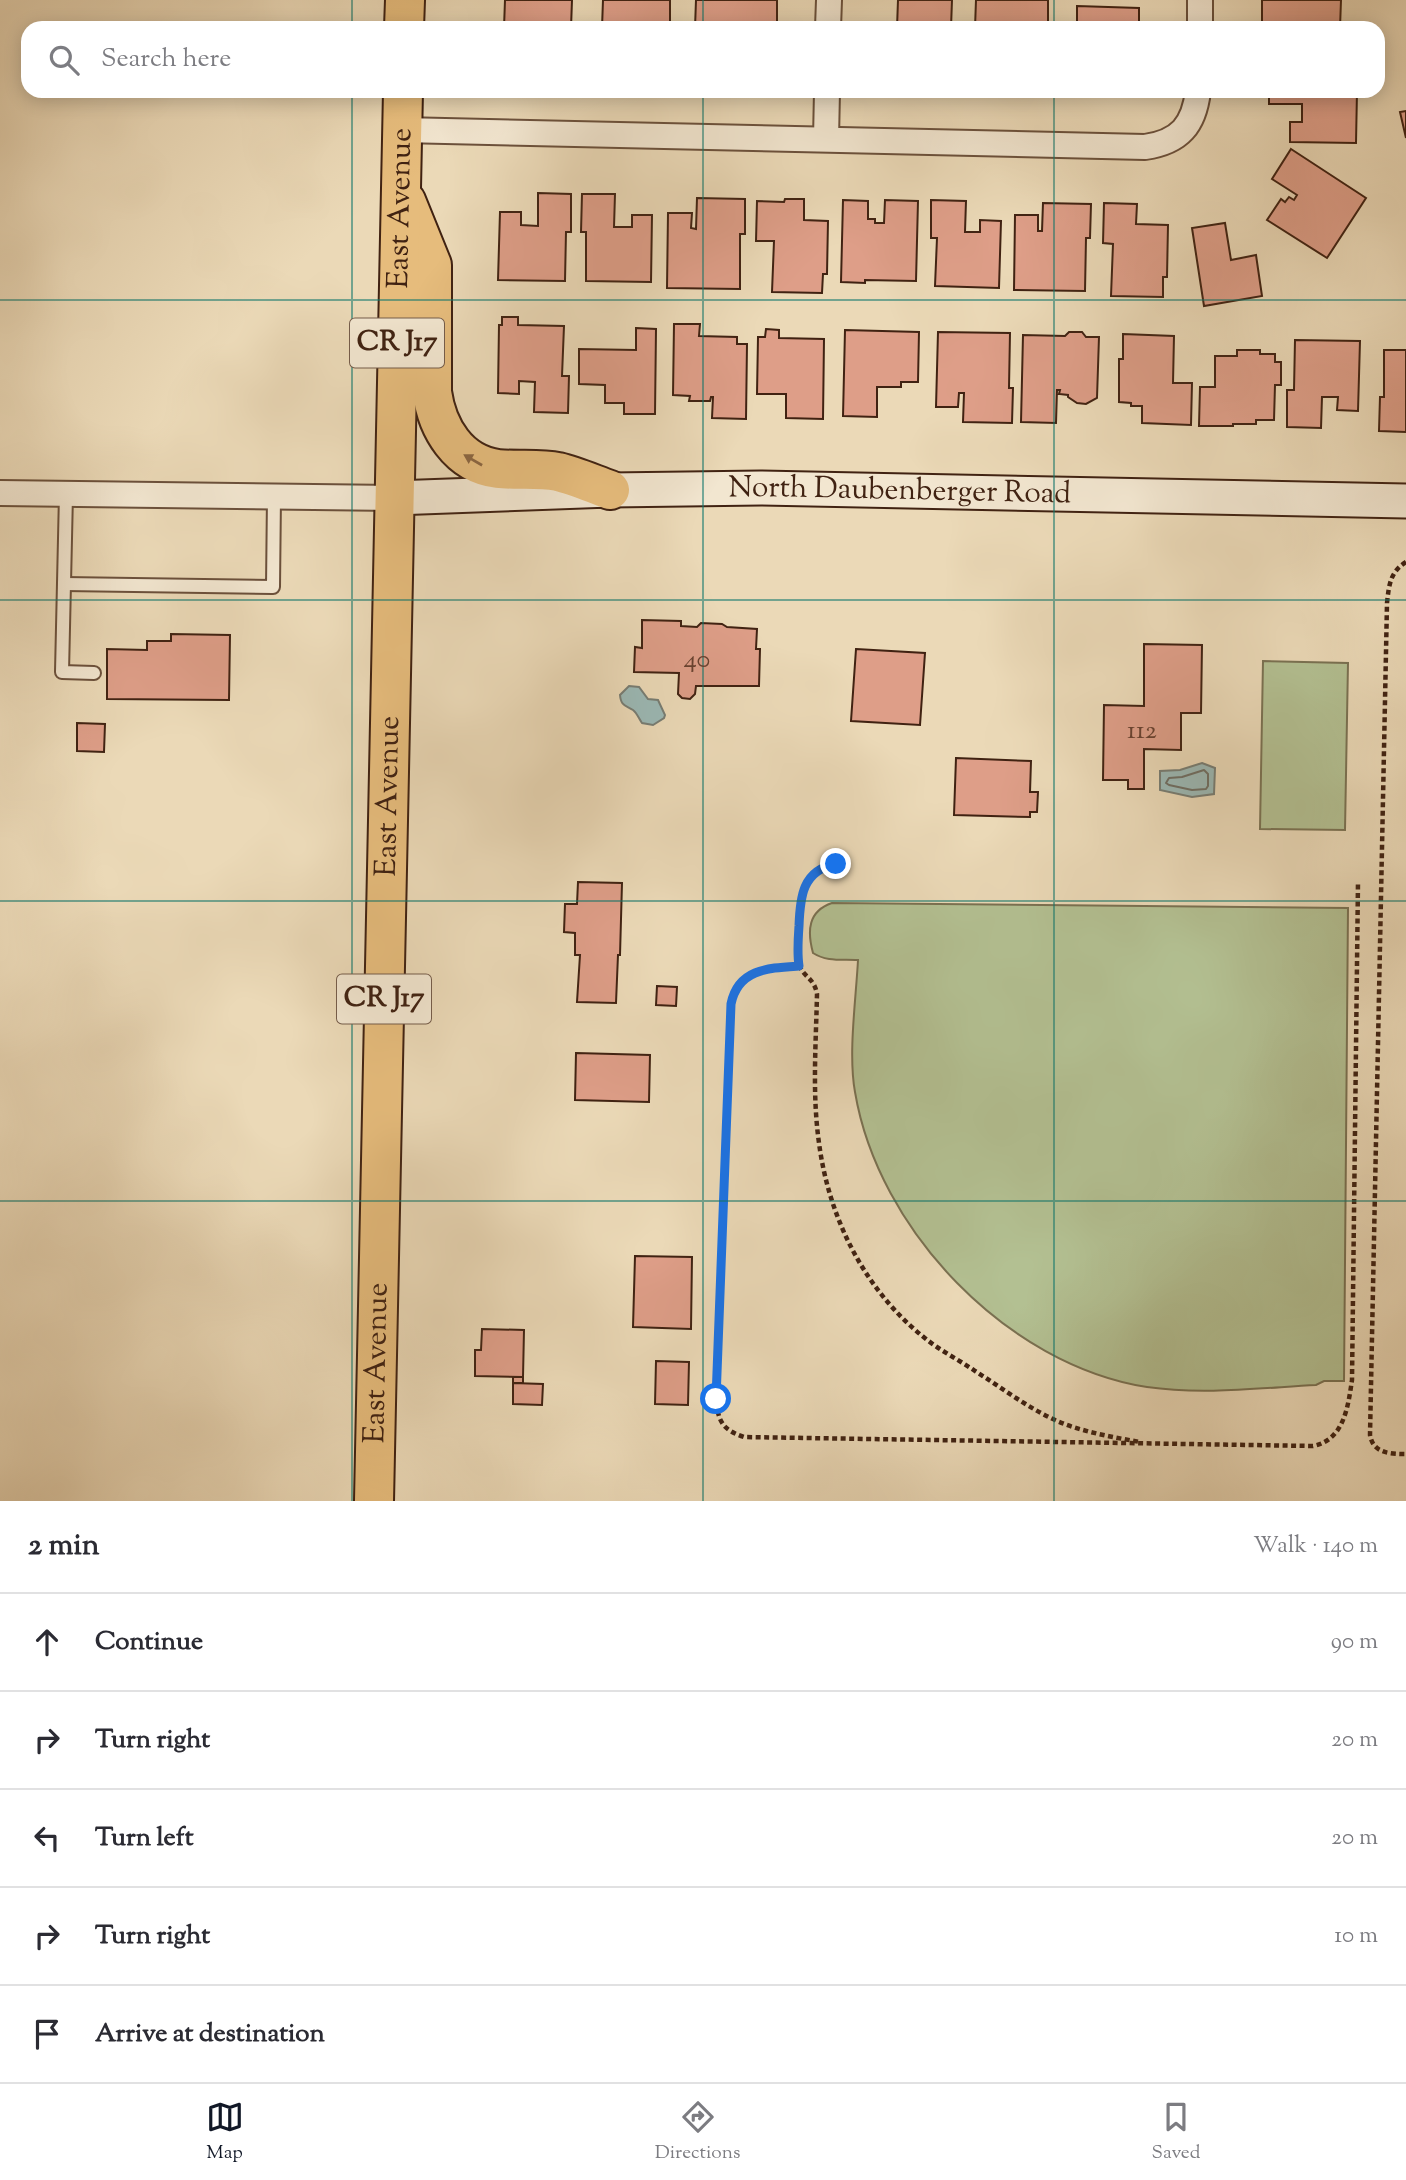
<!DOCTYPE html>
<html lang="en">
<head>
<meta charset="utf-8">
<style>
  body { margin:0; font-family:"Sorts Mill Goudy",serif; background:#f2f2f3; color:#2b2b33 }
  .stop { position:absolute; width:21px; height:21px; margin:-16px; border:5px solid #1a73e8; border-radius:50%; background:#fff }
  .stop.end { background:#1a73e8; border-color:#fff; box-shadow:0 2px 7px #0008 }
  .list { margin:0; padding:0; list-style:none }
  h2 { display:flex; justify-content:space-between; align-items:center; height:91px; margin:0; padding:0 28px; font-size:30px }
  h2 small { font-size:23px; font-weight:400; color:#7c7c81 }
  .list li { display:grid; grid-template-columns:46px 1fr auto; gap:21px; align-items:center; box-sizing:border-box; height:98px; padding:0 28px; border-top:2px solid #e1e1e2 }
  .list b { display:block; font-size:26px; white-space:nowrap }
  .list em { font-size:23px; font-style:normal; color:#7c7c81 }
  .icon { flex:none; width:38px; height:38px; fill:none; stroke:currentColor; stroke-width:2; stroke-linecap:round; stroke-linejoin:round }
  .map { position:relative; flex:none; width:1406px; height:1501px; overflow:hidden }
  .search { position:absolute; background:#fff; box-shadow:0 4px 18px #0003; left:21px; right:21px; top:21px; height:77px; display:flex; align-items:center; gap:18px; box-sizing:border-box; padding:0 24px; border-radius:21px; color:#7c7c81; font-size:26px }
  .sheet { height:581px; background:#fff }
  nav { display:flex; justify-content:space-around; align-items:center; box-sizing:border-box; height:98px; border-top:2px solid #e1e1e2; background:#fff; font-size:19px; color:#7c7c81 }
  nav a { display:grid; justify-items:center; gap:4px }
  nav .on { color:#111827 }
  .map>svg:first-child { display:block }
  .green { fill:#b3c092; stroke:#7a7152; stroke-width:2 }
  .water { fill:#9bb9b6; stroke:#777d74; stroke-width:2 }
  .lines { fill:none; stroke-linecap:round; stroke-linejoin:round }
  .shore { stroke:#6e6e64; stroke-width:2 }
  .building { fill:#de9e88; stroke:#402212; stroke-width:2 }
  .lane-casing { stroke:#6b503b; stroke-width:16 }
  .street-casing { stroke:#6b503b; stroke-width:28 }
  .secondary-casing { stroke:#402212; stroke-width:37 }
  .primary-casing { stroke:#402212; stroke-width:42 }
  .path { stroke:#402212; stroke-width:4.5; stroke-dasharray:5 3.5; stroke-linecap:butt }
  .lane { stroke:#f2e6d0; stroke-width:12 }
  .street { stroke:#f2e6d0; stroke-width:24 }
  .secondary { stroke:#f2e6d0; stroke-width:33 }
  .primary { stroke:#e6bc7c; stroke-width:38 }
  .oneway { fill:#8b6742 }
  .route { stroke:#1a73e8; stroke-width:9 }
  .grid { fill:none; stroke:#0f766e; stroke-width:2; stroke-opacity:0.55 }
  .labels { text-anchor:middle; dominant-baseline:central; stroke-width:5; stroke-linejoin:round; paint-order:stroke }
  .number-label { font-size:26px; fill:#684130 }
  .shield { fill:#f2e6d0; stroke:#755d4b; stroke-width:2 }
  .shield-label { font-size:28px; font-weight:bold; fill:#402212 }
  .street-label { font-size:30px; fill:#402212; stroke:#f2e6d0 }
</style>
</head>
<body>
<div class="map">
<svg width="1406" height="1501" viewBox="0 0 1406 1501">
  <rect width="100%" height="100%" fill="#ebd9b7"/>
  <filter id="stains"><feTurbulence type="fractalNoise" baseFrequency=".00286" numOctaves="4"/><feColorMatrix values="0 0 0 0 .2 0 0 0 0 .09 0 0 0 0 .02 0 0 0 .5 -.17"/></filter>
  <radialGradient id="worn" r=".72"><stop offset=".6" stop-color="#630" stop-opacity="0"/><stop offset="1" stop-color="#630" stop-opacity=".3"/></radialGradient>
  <g class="green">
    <path d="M1263 661 1348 663 1345 830 1260 829Z"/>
    <path d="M832 903 1348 908 1344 1381H1324L1316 1385C1260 1388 1202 1395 1147 1387 1007 1365 878 1230 855 1092 848 1054 856 999 858 960 842 959 827 962 813 953 807 931 808 911 832 903Z"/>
  </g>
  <g class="water">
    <path d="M629 686 639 687 648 699 658 700 665 715 664 718 653 725 642 723C639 719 637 713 633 710 625 705 621 706 620 695Z"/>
    <path d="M1202 763 1215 768 1214 794 1192 797 1160 790V771L1180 770Z"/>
  </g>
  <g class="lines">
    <path class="shore" d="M1204 770 1208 774V786L1206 789 1192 790 1169 785 1166 783 1169 778 1182 777Z"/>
  </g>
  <g class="building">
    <path d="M505 0H572L571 28H504Z"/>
    <path d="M603 0H670V26H686V28H602Z"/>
    <path d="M696 0H777V28H695Z"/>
    <path d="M898 0H952L951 28H897Z"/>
    <path d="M976 0H1048V28H975Z"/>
    <path d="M1262 0H1341L1340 28H1280L1281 25H1262Z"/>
    <path d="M1077 6 1139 8V28H1077Z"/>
    <path d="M1269 91H1357L1356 143 1290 142V122H1302V104H1269Z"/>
    <path d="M1406 111V138L1400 112Z"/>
    <path d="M1291 149 1366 198 1327 258 1267 220 1281 199 1285 202 1289 197 1294 200 1297 195 1272 179Z"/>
    <path d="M538 193 571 194V232H566L565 281 498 280 500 212H521V225L538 226Z"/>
    <path d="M582 194H615L614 227H632V215H652L651 282 586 281V232H581Z"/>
    <path d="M697 198 745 199V234H740V289L667 288 668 213H692L691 228 696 229Z"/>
    <path d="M785 199H804V220L828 221 827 274H823L822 293 772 292 774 241H756L757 201 784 202Z"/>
    <path d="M843 200 868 201V219H875V223H884L885 200 918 201 916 281 865 280V283L841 282Z"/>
    <path d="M931 200 966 201 965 232H980V220L1001 221 999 288 935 286 937 238H931Z"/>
    <path d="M1043 203 1091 204 1090 238H1086L1085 291 1014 290 1015 215H1038V231H1042Z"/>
    <path d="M1104 203 1137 204 1136 224 1168 225 1167 277H1163V297L1111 296 1113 244 1103 243Z"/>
    <path d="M1225 223 1231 260 1256 255 1262 296 1204 306 1192 228Z"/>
    <path d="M502 317H518V325L564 326 562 376H569L568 413 534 412 535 382 519 381V394L498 393 499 325H502Z"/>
    <path d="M674 324H700L699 336 737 337V344H747L746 419 712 418 713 397H711L710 401H689L690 396 673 395Z"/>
    <path d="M636 328 656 329 655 414H624V403H605V385L579 384V349L636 350Z"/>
    <path d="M766 329 779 330V338L824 339 823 419 786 418V394H757L758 337H765Z"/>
    <path d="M845 330 919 332 918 382H901V387H877V417L843 416Z"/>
    <path d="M938 332 1010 333 1009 388H1013L1012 423 963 422 964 393H959L958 407H936Z"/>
    <path d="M1069 332H1082L1086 337H1099L1097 398 1086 404 1077 403 1068 397V395L1059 394 1060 390H1057L1056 423 1021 422 1023 335 1065 336Z"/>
    <path d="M1123 334 1174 336 1173 383H1192L1191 425 1142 423V406H1131V403L1119 402V359H1123Z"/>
    <path d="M1295 340 1360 341 1358 411 1337 410 1338 397H1322L1321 428 1287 427V390H1294Z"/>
    <path d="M1237 350H1260V354H1275V362H1281V385H1275L1274 420H1256V424H1233V426H1199L1200 387H1215V356H1237Z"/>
    <path d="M1384 350H1406V432L1379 431 1380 397H1384Z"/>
    <path d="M642 620 681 621V626L697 627 701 623 722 624 727 627 757 629 756 649H760L759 686H696L695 694 690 699 682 698 678 694 679 673 634 672 635 647 642 648Z"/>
    <path d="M171 634 230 635 229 700 107 699V649L147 650V641H171Z"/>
    <path d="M1144 644 1202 645 1201 713H1181V750L1144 749V789H1128V780H1103L1104 705 1144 706Z"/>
    <path d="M856 649 925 653 920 725 851 721Z"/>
    <path d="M77 723 105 724 104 752 77 751Z"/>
    <path d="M956 758 1031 761 1030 792H1038L1037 812H1030V817L954 815Z"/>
    <path d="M578 882 622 883 620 955H618L616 1003 577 1002 580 955H575V933L564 932 565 904H577Z"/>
    <path d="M657 986 677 987 676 1006 656 1005Z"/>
    <path d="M576 1053 650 1055 649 1102 575 1100Z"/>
    <path d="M635 1256 692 1257 691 1329 633 1327Z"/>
    <path d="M482 1329 524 1330 523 1377 475 1376V1350H481Z"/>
    <path d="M656 1361 689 1362 688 1405 655 1404Z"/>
    <rect x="513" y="1377" width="10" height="6"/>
    <path d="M513 1383 543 1384 542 1405 513 1404Z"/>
  </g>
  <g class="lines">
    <g class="lane-casing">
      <g id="lane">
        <path d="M66 494 62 672 94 673"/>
        <path d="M64 584 273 587 274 496"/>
      </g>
    </g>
    <g class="street-casing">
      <g id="street">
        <path d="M828 28 829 0"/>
        <path d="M1200 28V0"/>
        <path d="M402 130 1145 147C1180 142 1194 125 1198 91"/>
        <path d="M826 139 827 91"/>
        <path d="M0 493 394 498"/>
      </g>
    </g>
    <g class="secondary-casing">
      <g id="secondary">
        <path id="s1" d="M394 498 610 490 761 488 1406 501"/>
      </g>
    </g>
    <g class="primary-casing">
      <g id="primary">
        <path d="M404 28 405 0"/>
        <path d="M406 201 432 265V392C437 428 458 464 498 469 517 471 539 468 558 472 575 476 593 484 610 490"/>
        <path id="s2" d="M374 1501 403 91"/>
      </g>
    </g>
    <g class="path">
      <path d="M1406 562C1390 572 1389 585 1387 603L1370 1435C1373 1453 1389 1454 1406 1454"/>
      <path d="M836 864C799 871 800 904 798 934 798 944 796 957 800 967 805 978 814 978 817 994 816 1043 812 1094 819 1143 829 1219 865 1291 926 1339 941 1351 959 1360 975 1371 1002 1388 1028 1408 1057 1421 1083 1432 1112 1437 1140 1442"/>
      <path d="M799 966C768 968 738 969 731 1004L716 1399C718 1422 723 1430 744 1437L1313 1446C1344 1440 1348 1407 1352 1380L1358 881"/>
    </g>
    <use href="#lane" class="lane"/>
    <use href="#street" class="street"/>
    <use href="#secondary" class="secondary"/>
    <use href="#primary" class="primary"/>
  </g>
  <defs><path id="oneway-solid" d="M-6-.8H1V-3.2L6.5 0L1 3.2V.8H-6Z" transform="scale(1.75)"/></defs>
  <use class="oneway" href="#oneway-solid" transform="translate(473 460) rotate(-150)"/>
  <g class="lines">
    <path class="route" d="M716 1399 731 1004C738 969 768 968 799 966 797 953 798 940 799 926 800 898 802 870 836 864"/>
  </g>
  <path class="grid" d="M352 0V28M703 0V28M1054 0V28M352 91V1501M703 91V1501M1054 91V1501M0 300H1406M0 600H1406M0 901H1406M0 1201H1406"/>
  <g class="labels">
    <g class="number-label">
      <text x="697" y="660">40</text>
      <text x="1142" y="731">112</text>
    </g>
    <g class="shield">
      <rect x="350" y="318.5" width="94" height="49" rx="5"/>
      <rect x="337" y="974.5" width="94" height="49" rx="5"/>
    </g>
    <g class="shield-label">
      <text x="397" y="343">CR J17</text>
      <text x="384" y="999">CR J17</text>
    </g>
    <g class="street-label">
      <text stroke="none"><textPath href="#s2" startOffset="1293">East Avenue</textPath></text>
      <text stroke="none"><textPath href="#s1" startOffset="506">North Daubenberger Road</textPath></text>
      <text stroke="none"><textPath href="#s2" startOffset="705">East Avenue</textPath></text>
      <text stroke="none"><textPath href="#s2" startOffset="138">East Avenue</textPath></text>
    </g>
  </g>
  <rect width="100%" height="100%" filter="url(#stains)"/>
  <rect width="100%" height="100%" fill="url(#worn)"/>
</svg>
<div class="stop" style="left:716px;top:1399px"></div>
<div class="stop end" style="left:836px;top:864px"></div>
<div class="search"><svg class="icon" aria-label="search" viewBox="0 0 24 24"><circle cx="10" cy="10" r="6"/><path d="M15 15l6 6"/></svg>Search here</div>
</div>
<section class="sheet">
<h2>2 min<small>Walk · 140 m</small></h2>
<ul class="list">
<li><svg class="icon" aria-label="ahead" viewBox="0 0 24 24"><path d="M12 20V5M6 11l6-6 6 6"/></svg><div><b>Continue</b></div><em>90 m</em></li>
<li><svg class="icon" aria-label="right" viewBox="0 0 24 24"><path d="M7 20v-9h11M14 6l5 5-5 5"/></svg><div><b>Turn right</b></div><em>20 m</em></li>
<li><svg class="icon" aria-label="left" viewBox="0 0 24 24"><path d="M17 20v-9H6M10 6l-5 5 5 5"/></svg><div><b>Turn left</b></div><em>20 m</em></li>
<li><svg class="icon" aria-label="right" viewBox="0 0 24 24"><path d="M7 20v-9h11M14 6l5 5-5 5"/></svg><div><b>Turn right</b></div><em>10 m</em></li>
<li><svg class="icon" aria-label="arrive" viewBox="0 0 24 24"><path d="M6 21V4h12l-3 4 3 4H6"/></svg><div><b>Arrive at destination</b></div></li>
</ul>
</section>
<nav>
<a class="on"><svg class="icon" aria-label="map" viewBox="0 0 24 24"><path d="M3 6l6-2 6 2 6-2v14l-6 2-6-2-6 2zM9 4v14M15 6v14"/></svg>Map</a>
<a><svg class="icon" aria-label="directions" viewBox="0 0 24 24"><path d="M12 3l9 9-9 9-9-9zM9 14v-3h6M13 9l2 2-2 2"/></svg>Directions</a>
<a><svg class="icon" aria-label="saved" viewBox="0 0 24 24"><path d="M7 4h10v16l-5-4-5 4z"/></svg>Saved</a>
</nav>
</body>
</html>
